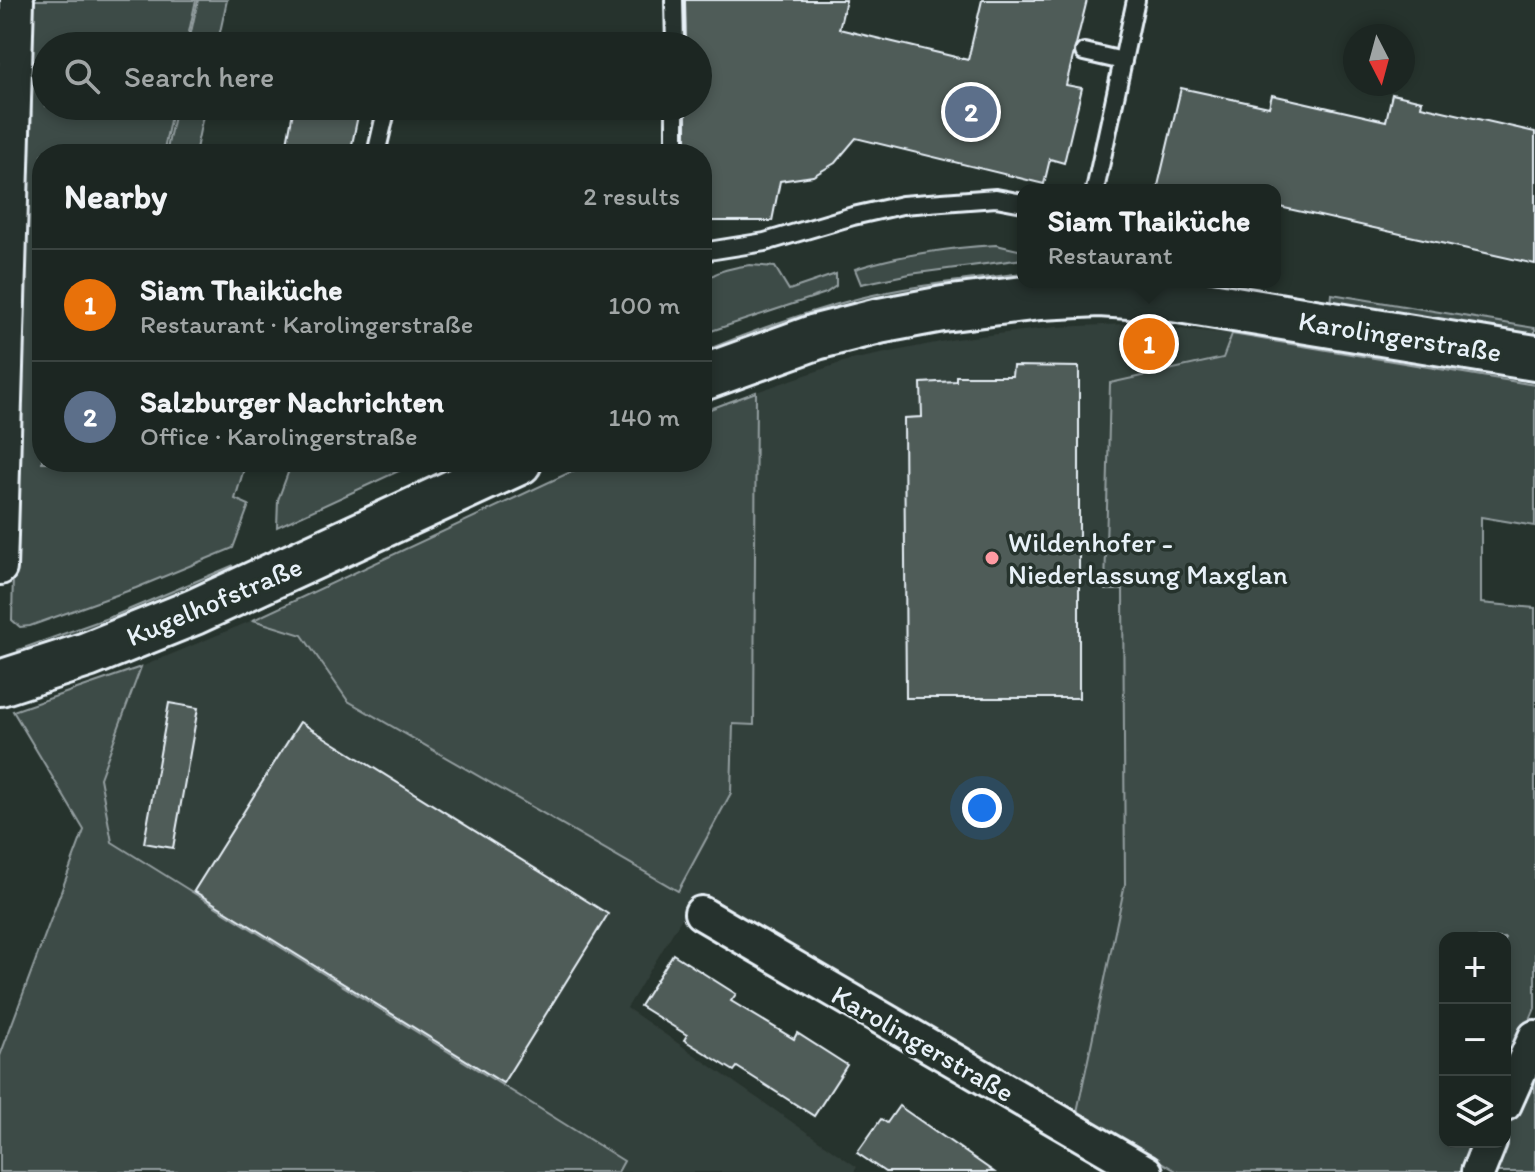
<!DOCTYPE html>
<html lang="en">
<head>
<meta charset="utf-8">
<style>
  body { margin:0; font-family:Itim,sans-serif; background:#252e2a; color:#f1f3f6 }
  .controls { position:absolute; right:24px; bottom:24px; display:grid; overflow:hidden; border-radius:16px; box-shadow:0 4px 12px #0003 }
  .controls button { width:72px; height:72px; display:grid; place-items:center; padding:0; border:0; border-bottom:2px solid #3a4340; background:#1c2622; color:#f1f3f6; font:40px sans-serif }
  .compass { position:absolute; left:1343px; top:24px; width:72px; height:72px; border-radius:50%; background:#1c2622; box-shadow:0 4px 12px #0003; rotate:174deg }
  .you { position:absolute; left:982px; top:808px; width:28px; height:28px; margin:-20px; border:6px solid #fff; border-radius:50%; background:#1a73e8; box-shadow:0 0 0 12px #1a73e833 }
  .badge { display:grid; place-items:center; width:52px; height:52px; border-radius:50%; background:#ff9aa2; color:#fff; font-size:26px; font-weight:700 }
  .pin { position:absolute; translate:-50% -50%; border:4px solid #fff; box-shadow:0 2px 8px #0006 }
  .popup { position:absolute; left:1017px; top:184px; width:264px; height:104px; box-sizing:border-box; display:grid; place-content:center; border-radius:16px; background:#1c2622; filter:drop-shadow(0 2px 6px #0005); font-size:26px; white-space:nowrap; color:#a0a5a5 }
  .popup b { font-size:30px; color:#f1f3f6 }
  .popup::after { content:''; position:absolute; left:50%; top:100%; margin-left:-16px; border:16px solid transparent; border-top-color:#1c2622 }
  .list { margin:0; padding:0; list-style:none }
  h2 { display:flex; justify-content:space-between; align-items:center; height:104px; margin:0; padding:0 32px; font-size:34px }
  h2 small { font-size:26px; font-weight:400; color:#a0a5a5 }
  .list li { display:grid; grid-template-columns:52px 1fr auto; gap:24px; align-items:center; box-sizing:border-box; height:112px; padding:0 32px; border-top:2px solid #3a4340 }
  .list b { display:block; font-size:30px; white-space:nowrap }
  .list p { margin:0; font-size:26px; white-space:nowrap; color:#a0a5a5 }
  .list em { font-size:26px; font-style:normal; color:#a0a5a5 }
  .icon { flex:none; width:44px; height:44px; fill:none; stroke:currentColor; stroke-width:2; stroke-linecap:round; stroke-linejoin:round }
  .map { position:relative; flex:none; width:1535px; height:1172px; overflow:hidden }
  .search { position:absolute; background:#1c2622; box-shadow:0 4px 12px #0003; left:32px; top:32px; width:680px; height:88px; display:flex; align-items:center; gap:20px; box-sizing:border-box; padding:0 28px; border-radius:44px; color:#a0a5a5; font-size:30px }
  .panel { position:absolute; background:#1c2622; box-shadow:0 4px 12px #0003; left:32px; top:144px; width:680px; height:328px; border-radius:32px }
  .map>svg:first-child { display:block }
  .built { fill:#333f3a }
  .green { fill:#3e4b47; stroke:#939ea0; stroke-width:2 }
  .building { fill:#505c59; stroke:#e8f1f8; stroke-width:2 }
  .lines { fill:none; stroke-linecap:round; stroke-linejoin:round }
  .lane-casing { stroke:#e8f1f8; stroke-width:22 }
  .street-casing { stroke:#e8f1f8; stroke-width:38 }
  .secondary-casing { stroke:#e8f1f8; stroke-width:50 }
  .lane { stroke:#26332d; stroke-width:16 }
  .street { stroke:#26332d; stroke-width:32 }
  .secondary { stroke:#26332d; stroke-width:44 }
  .poi-dot { fill:#ff9aa2; stroke:#26332d; stroke-width:3 }
  .labels { text-anchor:middle; dominant-baseline:central; stroke-width:7; stroke-linejoin:round; paint-order:stroke }
  .street-label { font-size:28px; fill:#e8f1f8; stroke:#26332d }
  .poi-label { font-size:28px; fill:#e8f1f8; stroke:#26332d; text-anchor:start }
</style>
</head>
<body>
<div class="map">
<svg width="1535" height="1172" viewBox="0 0 1535 1172">
  <rect width="100%" height="100%" fill="#26332d"/>
  <filter id="ink" filterUnits="userSpaceOnUse"><feTurbulence type="fractalNoise" baseFrequency=".0125" numOctaves="2"/><feDisplacementMap in="SourceGraphic" scale="16" xChannelSelector="R" yChannelSelector="G"/><feConvolveMatrix kernelMatrix="1 2 1 2 8 2 1 2 1" color-interpolation-filters="sRGB"/></filter>
  <g filter="url(#ink)">
    <path class="built" d="M1126 324 1232 334 1223 358 1105 589 1123 590 1125 884 1077 1112 696 895 627 1008 857 1167 854 1172H618L624 1160 112 842 100 779 141 667 253 620 302 635 348 701 678 890 731 793 732 723 754 725 756 392 846 361 955 339 1056 327Z"/>
    <g class="green">
      <path d="M25 0H196L186 46H46V106H173L163 154H42V462H246L235 499 249 505 233 548 136 588 30 626 20 627 12 620Z"/>
      <path d="M198 0H227L217 46H188Z"/>
      <path d="M176 106H205L195 154H166Z"/>
      <path d="M996 245 1023 251V259L910 274 861 284 855 269C901 254 948 248 996 245Z"/>
      <path d="M750 265 775 267 789 290 836 274V286L826 293 702 334V284C714 270 733 268 750 265Z"/>
      <path d="M1023 273V277L719 350 709 349C758 329 809 311 860 298 913 285 969 280 1023 273Z"/>
      <path d="M1332 294 1535 328V340L1331 305Z"/>
      <path d="M1232 334 1535 385V526L1481 517V603L1535 608V1008L1505 1079V938H1445V1142H1479L1466 1172H1178L1077 1112 1125 884 1123 590H1105L1110 383 1223 358Z"/>
      <path d="M756 392 754 725 733 724 731 793 678 891 348 701 302 635 253 620 592 462H702V412Z"/>
      <path d="M292 462H418L277 527 278 500Z"/>
      <path d="M232 566 231 572 163 607 21 656 18 650 116 615Z"/>
      <path d="M141 667 100 778 112 842 624 1161 618 1172H0V1056L84 830 13 711Z"/>
      <path d="M1535 1063V1172H1489L1505 1142V1134Z"/>
    </g>
    <g class="building">
      <path d="M685 0H846L839 29 968 60 982 0H1087L1066 85 1082 88 1064 163 1050 159 1044 184 856 138 835 163 813 176 780 181 772 221H702V154H686V106H698V46H686Z"/>
      <path d="M1181 88 1269 107 1272 95 1386 121 1392 94 1422 101 1421 106 1535 132V264L1275 206V190H1157Z"/>
      <path d="M294 106H360L350 154H285Z"/>
      <rect x="1133" y="331" width="32" height="26"/>
      <path d="M1013 366 1079 367V698H906L904 418 922 417 921 383 956 381V376H1012Z"/>
      <path d="M169 703 198 708 173 848 144 843Z"/>
      <path d="M300 722 608 914 503 1083 194 891Z"/>
      <path d="M673 954 736 994 731 1001 794 1039 797 1033 847 1065 814 1116 737 1067 734 1071 684 1040 687 1035 640 1006Z"/>
      <path d="M899 1106 994 1172H885L857 1153 881 1119 887 1123Z"/>
    </g>
    <g class="lines">
      <g class="lane-casing">
        <g id="lane">
          <path d="M674 0 675 46"/>
          <path d="M1084 52 1123 61"/>
          <path d="M675 106V154"/>
          <path d="M376 154 386 111"/>
          <path d="M1095 190 1136 0"/>
          <path d="M702 252 765 242 853 216 902 205 996 198 1023 203"/>
        </g>
      </g>
      <g class="street-casing">
        <g id="street">
          <path d="M0 568 17 0"/>
          <path d="M701 913 1146 1172"/>
          <path d="M1505 1104 1535 1037"/>
          <path d="M1478 1172 1490 1142"/>
        </g>
      </g>
      <g class="secondary-casing">
        <g id="secondary">
          <path d="M702 378 816 337 879 321 943 309 1040 297 1099 294 1173 299 1535 358"/>
          <path d="M0 683 87 655 194 612 519 462"/>
        </g>
      </g>
      <use href="#lane" class="lane"/>
      <use href="#street" class="street"/>
      <use href="#secondary" class="secondary"/>
    </g>
  </g>
  <circle class="poi-dot" cx="992" cy="558" r="8"/>
  <g class="labels">
    <g class="street-label">
      <text transform="translate(1400 336) rotate(9)">Karolingerstraße</text>
      <text transform="translate(214 601) rotate(-23)">Kugelhofstraße</text>
      <text transform="translate(923 1043) rotate(30)">Karolingerstraße</text>
    </g>
    <g class="poi-label">
      <text x="1008" y="542">Wildenhofer -<tspan x="1008" dy="32">Niederlassung Maxglan</tspan></text>
    </g>
  </g>
</svg>
<div class="controls">
<button>+</button>
<button>−</button>
<button><svg class="icon" aria-label="layers" viewBox="0 0 24 24"><path d="M12 4l9 5-9 5-9-5zM3 14l9 5 9-5"/></svg></button>
</div>
<svg class="compass" viewBox="-18 -18 36 36"><path d="M0-13l5 13h-10z" fill="#e53935"/><path d="M0 13l5-13h-10z" fill="#a0a5a5"/></svg>
<div class="you"></div>
<div class="pin badge" style="left:1149px;top:344px;background:#e8710a">1</div>
<div class="popup"><b>Siam Thaiküche</b>Restaurant</div>
<div class="pin badge" style="left:971px;top:112px;background:#5c6f8a">2</div>
<div class="search"><svg class="icon" aria-label="search" viewBox="0 0 24 24"><circle cx="10" cy="10" r="6"/><path d="M15 15l6 6"/></svg>Search here</div>
<section class="panel">
<h2>Nearby<small>2 results</small></h2>
<ul class="list">
<li><span class="badge" style="background:#e8710a">1</span><div><b>Siam Thaiküche</b><p>Restaurant · Karolingerstraße</p></div><em>100 m</em></li>
<li><span class="badge" style="background:#5c6f8a">2</span><div><b>Salzburger Nachrichten</b><p>Office · Karolingerstraße</p></div><em>140 m</em></li>
</ul>
</section>
</div>
</body>
</html>
